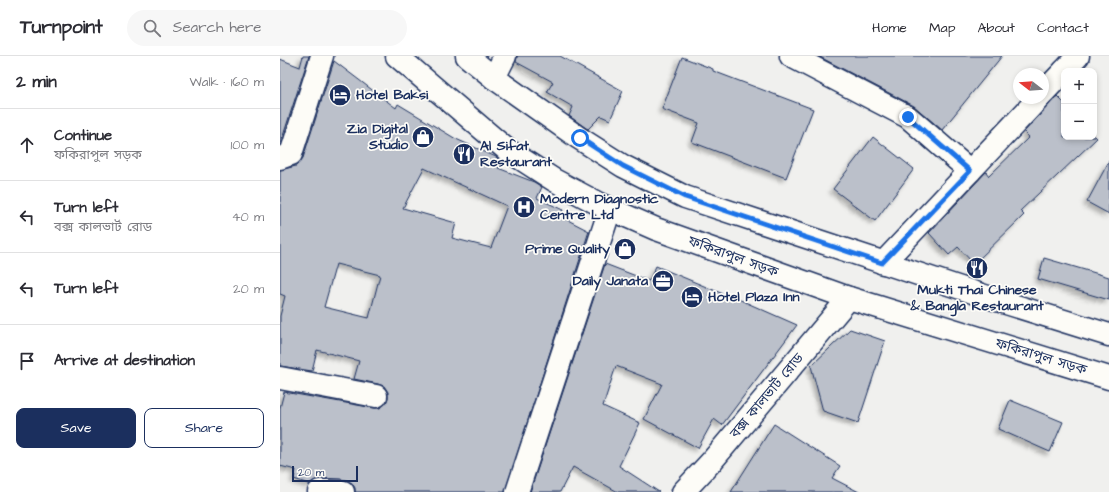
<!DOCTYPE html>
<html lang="en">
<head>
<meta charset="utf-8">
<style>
  body { margin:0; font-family:"Architects Daughter","Noto Sans Bengali",sans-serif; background:#f7f7f7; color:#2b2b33 }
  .controls { position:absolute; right:12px; top:12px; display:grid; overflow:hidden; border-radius:8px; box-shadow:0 2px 6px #0003 }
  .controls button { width:36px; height:36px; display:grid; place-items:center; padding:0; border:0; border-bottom:1px solid #e1e1e2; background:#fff; color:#2b2b33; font:20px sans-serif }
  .compass { position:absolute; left:733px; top:12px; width:36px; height:36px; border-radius:50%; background:#fff; box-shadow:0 2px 6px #0003; rotate:287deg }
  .scale { position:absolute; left:12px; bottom:10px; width:66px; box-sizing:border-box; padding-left:4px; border:2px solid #1b2f5e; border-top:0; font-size:11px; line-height:14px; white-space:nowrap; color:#1b2f5e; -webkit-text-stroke:3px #fdfcf7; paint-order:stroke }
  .stop { position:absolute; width:12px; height:12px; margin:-9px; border:3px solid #1a73e8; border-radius:50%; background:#fff }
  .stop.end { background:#1a73e8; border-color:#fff; box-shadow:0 1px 4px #0008 }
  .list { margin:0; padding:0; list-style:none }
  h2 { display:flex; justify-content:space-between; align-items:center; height:52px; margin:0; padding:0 16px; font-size:17px }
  h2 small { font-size:13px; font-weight:400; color:#7c7c81 }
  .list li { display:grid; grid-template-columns:26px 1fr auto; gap:12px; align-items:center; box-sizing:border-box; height:72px; padding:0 16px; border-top:1px solid #e1e1e2 }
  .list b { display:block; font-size:15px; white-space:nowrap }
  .list p { margin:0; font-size:13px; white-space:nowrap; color:#7c7c81 }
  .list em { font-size:13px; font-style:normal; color:#7c7c81 }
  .actions { display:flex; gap:8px; padding:12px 16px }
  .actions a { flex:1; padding:9px 0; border:1px solid #1b2f5e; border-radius:8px; text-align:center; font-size:14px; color:#1b2f5e }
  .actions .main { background:#1b2f5e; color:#fff }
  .icon { flex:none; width:22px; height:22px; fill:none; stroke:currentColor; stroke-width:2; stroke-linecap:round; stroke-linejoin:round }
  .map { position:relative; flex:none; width:829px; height:436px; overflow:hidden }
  header { display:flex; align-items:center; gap:24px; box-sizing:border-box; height:56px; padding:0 20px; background:#fff; border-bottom:1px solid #e1e1e2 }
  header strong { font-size:19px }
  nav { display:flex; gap:22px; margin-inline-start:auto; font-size:14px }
  .search { width:280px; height:36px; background:#f7f7f7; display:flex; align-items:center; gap:10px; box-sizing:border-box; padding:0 14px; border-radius:22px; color:#7c7c81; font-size:15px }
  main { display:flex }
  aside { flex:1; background:#fff }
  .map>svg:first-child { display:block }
  .building { fill:#bbc0ca; stroke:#1b2f5e; fill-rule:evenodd; filter:url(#shadow) }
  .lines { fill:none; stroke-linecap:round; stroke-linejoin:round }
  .minor-casing { stroke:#1b2f5e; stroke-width:25 }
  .major-casing { stroke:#1b2f5e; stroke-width:25 }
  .minor { stroke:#fdfcf7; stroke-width:22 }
  .major { stroke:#fdfcf7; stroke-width:22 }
  .route { stroke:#1a73e8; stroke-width:5 }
  .labels { text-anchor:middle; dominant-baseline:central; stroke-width:3.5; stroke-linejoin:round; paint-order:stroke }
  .poi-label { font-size:14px; font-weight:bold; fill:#1b2f5e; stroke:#fdfcf7; text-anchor:start }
  .street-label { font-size:14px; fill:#1b2f5e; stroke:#fdfcf7 }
</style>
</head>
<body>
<header>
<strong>Turnpoint</strong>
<div class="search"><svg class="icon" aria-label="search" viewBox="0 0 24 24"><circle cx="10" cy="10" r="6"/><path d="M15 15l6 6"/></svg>Search here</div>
<nav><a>Home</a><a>Map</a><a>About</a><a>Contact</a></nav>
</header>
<main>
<aside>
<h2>2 min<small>Walk · 160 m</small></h2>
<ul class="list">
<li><svg class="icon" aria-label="ahead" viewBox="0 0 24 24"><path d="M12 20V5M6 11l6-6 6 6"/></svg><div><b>Continue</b><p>ফকিরাপুল সড়ক</p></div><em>100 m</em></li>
<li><svg class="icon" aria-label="left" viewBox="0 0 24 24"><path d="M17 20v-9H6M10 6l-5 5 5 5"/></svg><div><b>Turn left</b><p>বক্স কালভার্ট রোড</p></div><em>40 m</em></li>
<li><svg class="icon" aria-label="left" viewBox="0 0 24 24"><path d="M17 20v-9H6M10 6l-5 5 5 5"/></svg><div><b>Turn left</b></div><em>20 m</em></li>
<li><svg class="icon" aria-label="arrive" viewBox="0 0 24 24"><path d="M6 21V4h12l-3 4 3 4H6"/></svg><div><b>Arrive at destination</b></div></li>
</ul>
<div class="actions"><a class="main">Save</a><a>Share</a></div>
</aside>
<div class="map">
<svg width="829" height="436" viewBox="0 0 829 436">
  <defs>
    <filter id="shadow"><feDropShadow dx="-3.5" dy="3.5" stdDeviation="2" flood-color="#0004"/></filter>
  </defs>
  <rect width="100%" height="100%" fill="#f0f0ee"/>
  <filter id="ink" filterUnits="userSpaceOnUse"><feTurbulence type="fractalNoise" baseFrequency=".025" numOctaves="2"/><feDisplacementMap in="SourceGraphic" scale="8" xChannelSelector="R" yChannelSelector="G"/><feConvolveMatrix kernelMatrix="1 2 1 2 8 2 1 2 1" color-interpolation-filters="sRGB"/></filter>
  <g filter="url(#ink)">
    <g class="building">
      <path d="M23 0H29L0 89V3L20 11Z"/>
      <path d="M237 0H280L343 35 330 64 321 60 308 73 306 72 289 60 293 51 267 36 273 26 236 6Z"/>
      <path d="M538 0H722L662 74 634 50Z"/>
      <path d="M402 1 433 13V15L533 53 506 122 412 86 419 67 382 53Z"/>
      <path d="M54 5 116 52 118 48 176 83 216 101 221 105 218 112 254 126 262 131 257 142 283 154 280 160 309 175 225 436H75V432L72 427 66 424 40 422 32 426 29 428 14 423 16 414 0 410V352L4 336 94 352H100L105 348 108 342V336L104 330 98 328 74 323 79 305 37 294 32 315 0 310V260L5 240 0 238V114L16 110 20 106 23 102ZM144 112 227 150 211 192 172 182 176 167 123 152ZM56 208 100 219 89 262 44 251Z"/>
      <path d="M777 40 784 47V81H814V79L817 82 740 155 744 159 694 208 678 191 669 199 649 177 706 116 709 120 749 81 744 76Z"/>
      <path d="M593 81 634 113 595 165 553 133Z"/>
      <path d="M829 105V158L807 146Z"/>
      <path d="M764 202 829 221V244L758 223Z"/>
      <path d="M325 208 369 225 376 210 448 240 449 239 517 269 442 369 434 363 418 392 364 363 382 328 336 310 323 350 360 367 339 410 379 436H338L293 411 280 436H250Z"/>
      <path d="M570 273 605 285 578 367 543 355 531 310Z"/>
      <path d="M730 344 783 366 770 396 718 373Z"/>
      <path d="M494 368 560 410 552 422 579 436H451Z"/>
    </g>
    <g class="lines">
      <g class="minor-casing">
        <g id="minor">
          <path d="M511 0 628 61 690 115"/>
          <path d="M784 15 798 0"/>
          <path d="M214 22 225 0"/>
          <path d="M763 37 784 15"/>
          <path d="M0 102 11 98 42 0"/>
          <path d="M603 207 759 42"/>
          <path d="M0 322 96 340"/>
          <path d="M39 436 40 435H59L63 436"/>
          <path d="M237 436 330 153"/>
          <path d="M403 436 431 406 569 242"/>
        </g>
      </g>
      <g class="major-casing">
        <g id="major">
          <path d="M117 0 226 93 274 124 319 148 376 173 569 242 829 322"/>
          <path d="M187 0 214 22 299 82 343 110 405 141 726 247 829 279"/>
        </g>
      </g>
      <use href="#minor" class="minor"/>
      <use href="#major" class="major"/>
    </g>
  </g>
  <g class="lines" filter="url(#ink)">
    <path class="route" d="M300 82 343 110 405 141 602 207 690 115 628 61"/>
  </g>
  <defs>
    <g id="hotel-disc" transform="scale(1.15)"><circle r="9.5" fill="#1b2f5e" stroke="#fdfcf7"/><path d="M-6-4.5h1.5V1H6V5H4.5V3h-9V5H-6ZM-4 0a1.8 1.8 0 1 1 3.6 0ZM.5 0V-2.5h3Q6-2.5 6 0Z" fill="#fff"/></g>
    <g id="shop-disc" transform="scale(1.15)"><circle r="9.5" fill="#1b2f5e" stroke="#fdfcf7"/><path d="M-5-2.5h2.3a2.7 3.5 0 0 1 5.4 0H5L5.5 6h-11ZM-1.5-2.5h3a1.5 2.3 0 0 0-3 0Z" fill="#fff"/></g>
    <g id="restaurant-disc" transform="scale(1.15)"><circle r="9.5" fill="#1b2f5e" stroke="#fdfcf7"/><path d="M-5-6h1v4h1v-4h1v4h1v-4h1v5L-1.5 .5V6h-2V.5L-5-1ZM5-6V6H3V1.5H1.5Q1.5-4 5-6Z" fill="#fff"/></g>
    <g id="hospital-disc" transform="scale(1.15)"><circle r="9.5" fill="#1b2f5e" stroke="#fdfcf7"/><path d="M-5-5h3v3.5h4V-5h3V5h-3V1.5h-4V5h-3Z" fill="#fff"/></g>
    <g id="office-disc" transform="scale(1.15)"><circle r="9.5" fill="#1b2f5e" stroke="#fdfcf7"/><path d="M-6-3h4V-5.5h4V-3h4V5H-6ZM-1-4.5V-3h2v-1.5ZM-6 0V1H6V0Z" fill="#fff"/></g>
  </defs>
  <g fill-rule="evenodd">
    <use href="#hotel-disc" x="60" y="39"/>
    <use href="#shop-disc" x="143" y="81"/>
    <use href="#restaurant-disc" x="184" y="98"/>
    <use href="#hospital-disc" x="244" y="151"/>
    <use href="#shop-disc" x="345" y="193"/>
    <use href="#restaurant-disc" x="697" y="212"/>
    <use href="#office-disc" x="383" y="225"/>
    <use href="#hotel-disc" x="412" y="241"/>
  </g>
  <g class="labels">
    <g class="poi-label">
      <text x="76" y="39">Hotel Baksi</text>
      <text x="128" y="73" text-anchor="end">Zia Digital<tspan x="128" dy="16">Studio</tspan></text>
      <text x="200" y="90">Al Sifat<tspan x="200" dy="16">Restaurant</tspan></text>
      <text x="260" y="143">Modern Diagnostic<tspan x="260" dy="16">Centre Ltd</tspan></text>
      <text x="330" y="193" text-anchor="end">Prime Quality</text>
      <text x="368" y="225" text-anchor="end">Daily Janata</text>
      <text x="697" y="234" text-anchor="middle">Mukti Thai Chinese<tspan x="697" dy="16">&amp; Bangla Restaurant</tspan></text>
      <text x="428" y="241">Hotel Plaza Inn</text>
    </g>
    <g class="street-label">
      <text transform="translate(453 201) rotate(20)">ফকিরাপুল সড়ক</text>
      <text transform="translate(761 301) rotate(17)">ফকিরাপুল সড়ক</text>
      <text transform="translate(487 340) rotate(-50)">বক্স কালভার্ট রোড</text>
    </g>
  </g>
</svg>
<div class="controls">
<button>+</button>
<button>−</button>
</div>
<svg class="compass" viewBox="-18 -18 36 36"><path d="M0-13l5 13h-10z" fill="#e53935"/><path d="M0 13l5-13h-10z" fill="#7c7c81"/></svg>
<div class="scale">20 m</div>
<div class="stop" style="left:300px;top:82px"></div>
<div class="stop end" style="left:628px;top:61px"></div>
</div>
</main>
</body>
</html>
